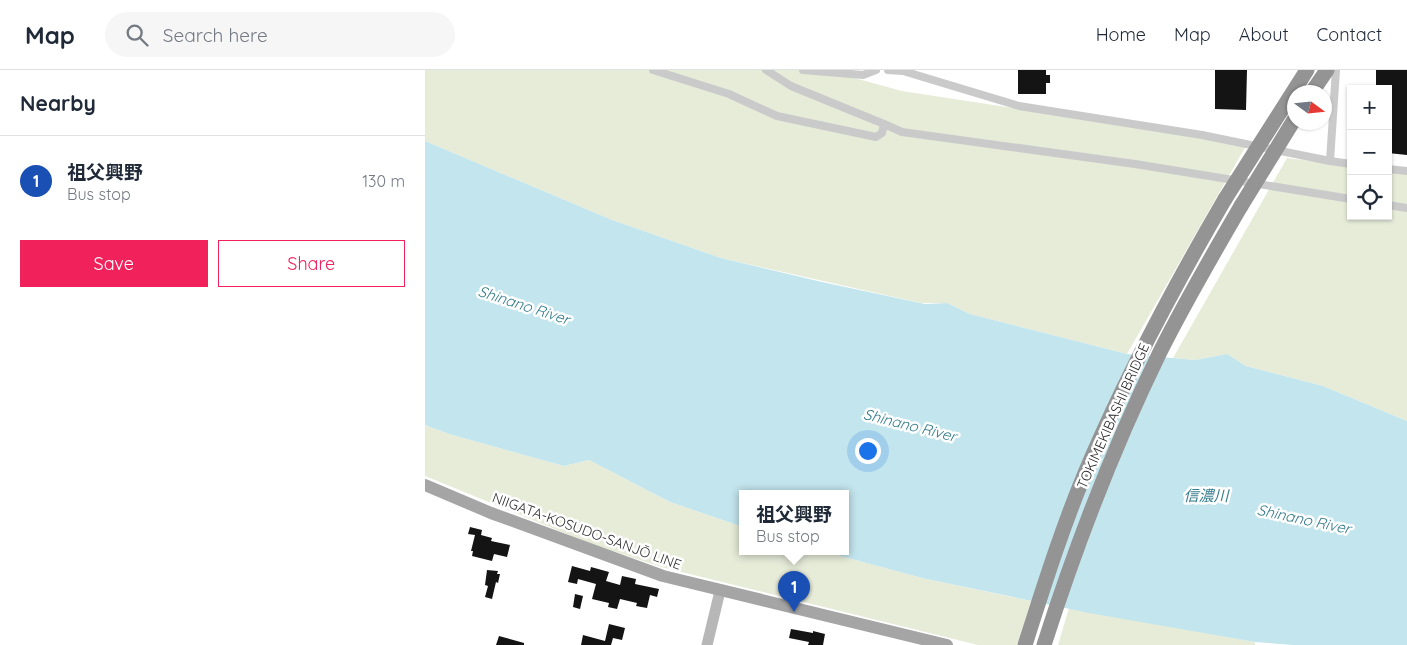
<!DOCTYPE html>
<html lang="en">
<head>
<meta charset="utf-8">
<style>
  body { margin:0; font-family:Quicksand,"Noto Sans JP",sans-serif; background:#f6f6f7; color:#1f2937 }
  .controls { position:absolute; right:15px; top:15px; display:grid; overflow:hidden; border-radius:0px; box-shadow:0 1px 4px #0004 }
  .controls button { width:45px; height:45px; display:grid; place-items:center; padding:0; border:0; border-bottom:1px solid #e0e1e3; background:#fff; color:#1f2937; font:25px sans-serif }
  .compass { position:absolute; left:862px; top:15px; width:45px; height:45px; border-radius:50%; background:#fff; box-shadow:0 1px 4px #0004; rotate:105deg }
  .you { position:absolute; left:442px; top:380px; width:18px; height:18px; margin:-12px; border:4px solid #fff; border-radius:50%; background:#1a73e8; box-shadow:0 0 0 8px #1a73e833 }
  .badge { display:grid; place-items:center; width:32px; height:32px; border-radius:50%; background:#f1215c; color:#fff; font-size:16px; font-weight:700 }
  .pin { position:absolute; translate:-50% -41px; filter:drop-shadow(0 1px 2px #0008) }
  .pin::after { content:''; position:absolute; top:26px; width:18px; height:15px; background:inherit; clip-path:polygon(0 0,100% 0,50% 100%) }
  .popup { position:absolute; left:314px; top:420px; width:110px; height:65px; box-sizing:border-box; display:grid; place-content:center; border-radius:0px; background:#fff; filter:drop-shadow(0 1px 4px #0005); font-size:16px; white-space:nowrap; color:#747a83 }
  .popup b { font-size:19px; color:#1f2937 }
  .popup::after { content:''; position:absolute; left:50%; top:100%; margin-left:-10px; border:10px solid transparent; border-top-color:#fff }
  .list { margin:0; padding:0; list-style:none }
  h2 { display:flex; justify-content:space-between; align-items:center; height:65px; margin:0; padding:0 20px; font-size:21px }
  h2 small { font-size:16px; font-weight:400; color:#747a83 }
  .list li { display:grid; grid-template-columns:32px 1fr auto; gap:15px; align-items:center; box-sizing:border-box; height:90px; padding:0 20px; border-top:1px solid #e0e1e3 }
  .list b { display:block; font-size:19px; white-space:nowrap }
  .list p { margin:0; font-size:16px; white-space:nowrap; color:#747a83 }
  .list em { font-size:16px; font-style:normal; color:#747a83 }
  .actions { display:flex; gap:10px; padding:15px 20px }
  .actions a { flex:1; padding:11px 0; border:1px solid #f1215c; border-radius:0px; text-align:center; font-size:18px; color:#f1215c }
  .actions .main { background:#f1215c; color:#fff }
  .icon { flex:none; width:28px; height:28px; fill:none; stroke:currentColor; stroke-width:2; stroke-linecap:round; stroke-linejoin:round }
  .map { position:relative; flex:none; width:982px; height:575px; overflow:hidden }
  header { display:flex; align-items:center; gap:30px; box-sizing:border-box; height:70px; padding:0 25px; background:#fff; border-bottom:1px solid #e0e1e3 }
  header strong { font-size:24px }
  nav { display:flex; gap:28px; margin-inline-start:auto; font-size:18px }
  .search { width:350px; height:45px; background:#f6f6f7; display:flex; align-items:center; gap:12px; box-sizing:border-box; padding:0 18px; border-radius:28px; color:#747a83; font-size:19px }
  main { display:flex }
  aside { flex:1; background:#fff }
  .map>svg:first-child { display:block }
  .green { fill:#e7ecd9 }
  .water { fill:#c3e5ed }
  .building { fill:#141414 }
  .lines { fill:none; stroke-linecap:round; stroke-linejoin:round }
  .street { stroke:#cacaca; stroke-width:8 }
  .secondary { stroke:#b7b7b7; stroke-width:11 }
  .primary { stroke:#a5a5a5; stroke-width:12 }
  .highway { stroke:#949494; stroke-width:15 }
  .highway-bridge { stroke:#949494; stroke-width:15 }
  .labels { text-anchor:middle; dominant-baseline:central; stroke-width:5; stroke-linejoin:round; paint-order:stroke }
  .street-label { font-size:14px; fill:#2d2d2d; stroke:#fff }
  .water-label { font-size:15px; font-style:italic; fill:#347c8c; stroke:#fff }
</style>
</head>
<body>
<header>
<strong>Map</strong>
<div class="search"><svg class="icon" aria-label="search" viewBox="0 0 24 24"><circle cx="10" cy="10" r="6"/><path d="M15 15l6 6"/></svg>Search here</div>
<nav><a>Home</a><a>Map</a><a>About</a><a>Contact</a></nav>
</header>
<main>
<aside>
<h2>Nearby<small></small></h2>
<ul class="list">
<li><span class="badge" style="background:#1a4fb4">1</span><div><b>祖父興野</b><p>Bus stop</p></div><em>130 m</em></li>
</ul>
<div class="actions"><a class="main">Save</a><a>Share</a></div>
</aside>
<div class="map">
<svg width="982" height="575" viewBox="0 0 982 575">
  <rect width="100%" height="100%" fill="#fff"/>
  <g class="green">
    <path d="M0 0H400L477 21 822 74 702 284 545 244 522 233H496L296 188 187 150 0 71Z"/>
    <path d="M862 88 926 96V146H963V102L982 104V351L898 316 821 296 802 284 770 290 748 288Z"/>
    <path d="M0 355 24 364 139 396 164 390 245 432 318 457V481H397L497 508 606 531 592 575H553L236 497 164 473 0 406Z"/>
    <path d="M644 538 830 572V575H633Z"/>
  </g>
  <path class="water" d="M0 71 187 150 296 188 397 212 500 234 522 233 545 244 702 284 770 290 802 284 821 296 898 316 982 351V575H868L830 572 664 543 497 508 397 481H420V423H318V457L245 432 164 390 139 396 24 364 0 355Z"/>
  <g class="building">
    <path d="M593 0H621V5H625V13H621V24H593Z"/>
    <path d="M790 0H822L821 40 790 39Z"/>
    <path d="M951 0H982V85L963 83V19H951Z"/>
    <path d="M45 457 57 460 56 465 67 468 66 471 85 475 82 487 69 484 67 491 47 486 48 481H46L50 465 43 464Z"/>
    <path d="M147 496 165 501 166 497 184 502 181 511 195 515 197 506 211 509 210 514 234 519 232 527 225 525 222 538 211 536 212 533 195 529 192 539 183 537 184 533 167 529 171 514 153 509 152 514 143 512Z"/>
    <path d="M62 500 73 501 72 504H75L73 513 71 512 67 529 60 527 63 516 60 515Z"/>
    <path d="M150 524 158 526 155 539 148 537Z"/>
    <path d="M184 554 200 558 197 570 188 568 186 575H156L158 565 180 571Z"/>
    <path d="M366 559 388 563V561L400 564 398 575H383L384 572 364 568Z"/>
    <path d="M74 566 99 573V575H71Z"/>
  </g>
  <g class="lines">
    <g class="street">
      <path d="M228 0 304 24 352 46 451 67 457 63 459 54 366 16 341 0"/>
      <path d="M378 0 438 5 451 0"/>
      <path d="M463 0 478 1 594 36 777 65 905 91 926 94"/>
      <path d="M459 54 477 62 710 94 926 129"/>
      <path d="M905 91 911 0"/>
      <path d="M963 99 982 101"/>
      <path d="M963 135 982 138"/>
    </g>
    <path class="secondary" d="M282 575 295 521"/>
    <path class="primary" d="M0 415 66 443 238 506 522 575"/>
    <g class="highway">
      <path d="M887 22 902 0"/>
      <path d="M600 575C620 512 640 449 666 389 705 299 751 213 800 129"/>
      <path d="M619 575C651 475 689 376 735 282 760 232 788 184 816 136"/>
    </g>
    <g class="highway-bridge">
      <path d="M800 129 882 0"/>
      <path d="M816 136 869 50"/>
    </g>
  </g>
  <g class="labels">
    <g class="street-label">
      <text transform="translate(688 346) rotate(-66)">TOKIMEKIBASHI BRIDGE</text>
      <text transform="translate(162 461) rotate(20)">NIIGATA-KOSUDO-SANJŌ LINE</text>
    </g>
    <g class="water-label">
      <text transform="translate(99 235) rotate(18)">Shinano River</text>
      <text transform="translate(485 355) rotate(14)">Shinano River</text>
      <text x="781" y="425">信濃川</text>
      <text transform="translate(879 449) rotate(12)">Shinano River</text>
    </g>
  </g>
</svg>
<div class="controls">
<button>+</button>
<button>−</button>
<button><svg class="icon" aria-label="locate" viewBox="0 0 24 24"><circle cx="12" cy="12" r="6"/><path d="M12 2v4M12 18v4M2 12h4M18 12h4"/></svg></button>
</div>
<svg class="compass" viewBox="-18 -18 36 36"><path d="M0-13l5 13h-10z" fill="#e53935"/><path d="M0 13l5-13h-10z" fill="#747a83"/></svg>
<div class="you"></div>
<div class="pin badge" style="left:369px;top:542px;background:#1a4fb4">1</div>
<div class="popup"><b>祖父興野</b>Bus stop</div>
</div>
</main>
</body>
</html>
